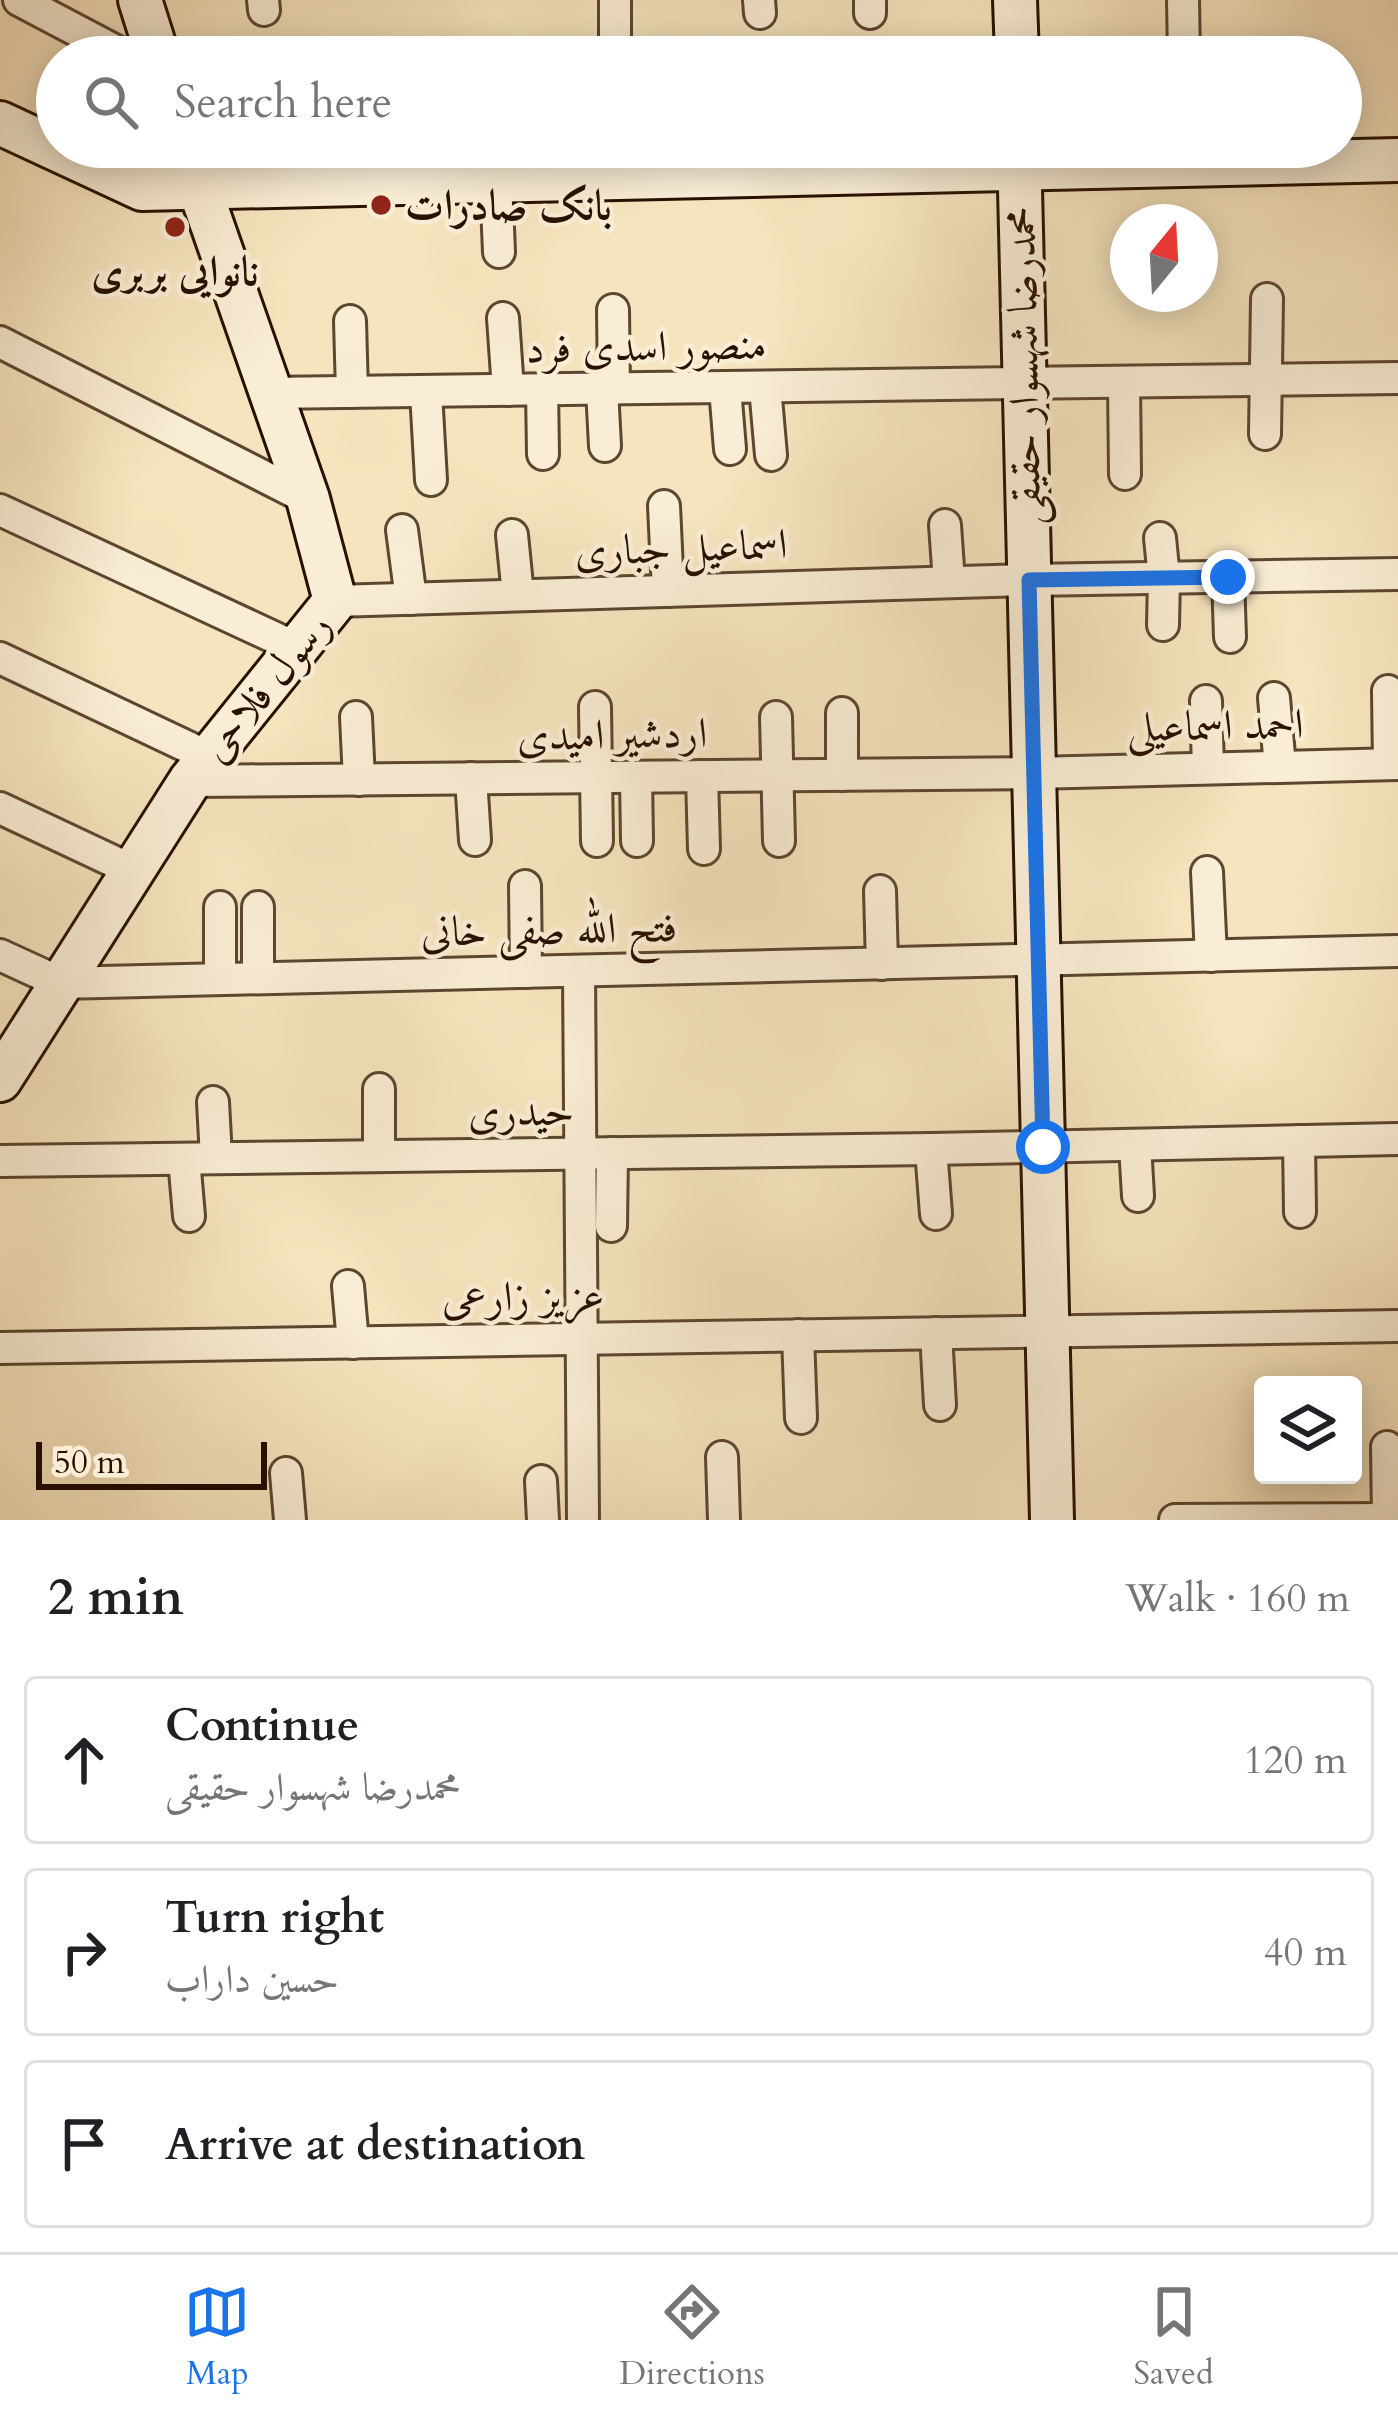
<!DOCTYPE html>
<html lang="en">
<head>
<meta charset="utf-8">
<style>
  body { margin:0; font-family:Cardo,Amiri,serif; background:#f2f2f2; color:#202124 }
  .controls { position:absolute; right:36px; bottom:36px; display:grid; overflow:hidden; border-radius:12px; box-shadow:0 6px 30px #0003 }
  .controls button { width:108px; height:108px; display:grid; place-items:center; padding:0; border:0; border-bottom:3px solid #e0e0e0; background:#fff; color:#202124; font:60px sans-serif }
  .compass { position:absolute; left:1110px; top:204px; width:108px; height:108px; border-radius:50%; background:#fff; box-shadow:0 6px 30px #0003; rotate:18deg }
  .scale { position:absolute; left:36px; bottom:30px; width:231px; box-sizing:border-box; padding-left:12px; border:6px solid #291100; border-top:0; font-size:33px; line-height:42px; white-space:nowrap; color:#291100; -webkit-text-stroke:9px #f9edd5; paint-order:stroke }
  .stop { position:absolute; width:36px; height:36px; margin:-27px; border:9px solid #1a73e8; border-radius:50%; background:#fff }
  .stop.end { background:#1a73e8; border-color:#fff; box-shadow:0 3px 12px #0008 }
  .list { margin:0; padding:0; list-style:none }
  h2 { display:flex; justify-content:space-between; align-items:center; height:156px; margin:0; padding:0 48px; font-size:51px }
  h2 small { font-size:39px; font-weight:400; color:#757577 }
  .list li { display:grid; grid-template-columns:78px 1fr auto; gap:36px; align-items:center; box-sizing:border-box; height:168px; margin:0 24px 24px; padding:0 24px; border:3px solid #e0e0e0; border-radius:12px }
  .list b { display:block; font-size:45px; white-space:nowrap }
  .list p { margin:0; font-size:39px; white-space:nowrap; color:#757577 }
  .list em { font-size:39px; font-style:normal; color:#757577 }
  .icon { flex:none; width:66px; height:66px; fill:none; stroke:currentColor; stroke-width:2; stroke-linecap:round; stroke-linejoin:round }
  .map { position:relative; flex:none; width:1398px; height:1520px; overflow:hidden }
  .search { position:absolute; background:#fff; box-shadow:0 6px 30px #0003; left:36px; right:36px; top:36px; height:132px; display:flex; align-items:center; gap:30px; box-sizing:border-box; padding:0 42px; border-radius:66px; color:#757577; font-size:45px }
  .sheet { height:732px; background:#fff }
  nav { display:flex; justify-content:space-around; align-items:center; box-sizing:border-box; height:168px; border-top:3px solid #e0e0e0; background:#fff; font-size:33px; color:#757577 }
  nav a { display:grid; justify-items:center; gap:6px }
  nav .on { color:#1a73e8 }
  .map>svg:first-child { display:block }
  .lines { fill:none; stroke-linecap:round; stroke-linejoin:round }
  .street-casing { stroke:#5c4630; stroke-width:36 }
  .secondary-casing { stroke:#291100; stroke-width:48 }
  .street { stroke:#f9edd5; stroke-width:30 }
  .secondary { stroke:#f9edd5; stroke-width:42 }
  .route { stroke:#1a73e8; stroke-width:15 }
  .poi-dot { fill:#8f2418; stroke:#f9edd5; stroke-width:4.5 }
  .labels { text-anchor:middle; dominant-baseline:central; stroke-width:9; stroke-linejoin:round; paint-order:stroke }
  .poi-label { font-size:42px; font-weight:bold; fill:#291100; stroke:#f9edd5; text-anchor:start }
  .street-label { font-size:42px; fill:#291100; stroke:#f9edd5 }
</style>
</head>
<body>
<div class="map">
<svg width="1398" height="1520" viewBox="0 0 1398 1520">
  <rect width="100%" height="100%" fill="#f6e4be"/>
  <filter id="stains"><feTurbulence type="fractalNoise" baseFrequency=".00167" numOctaves="4"/><feColorMatrix values="0 0 0 0 .2 0 0 0 0 .09 0 0 0 0 .02 0 0 0 .5 -.17"/></filter>
  <radialGradient id="worn" r=".72"><stop offset=".6" stop-color="#630" stop-opacity="0"/><stop offset="1" stop-color="#630" stop-opacity=".3"/></radialGradient>
  <g class="lines">
    <g class="street-casing">
      <g id="street">
        <path d="M19 0 127 57"/>
        <path d="M263 0 264 10"/>
        <path d="M615 0V57"/>
        <path d="M759 0 760 13"/>
        <path d="M870 0V13"/>
        <path d="M1183 0 1184 57"/>
        <path d="M300 147V185"/>
        <path d="M459 147V182"/>
        <path d="M527 180V147"/>
        <path d="M496 181 499 252"/>
        <path d="M398 183 400 147"/>
        <path d="M613 310 614 389"/>
        <path d="M503 318 508 390"/>
        <path d="M350 321 352 392"/>
        <path d="M0 342 308 499"/>
        <path d="M1124 382 1125 474"/>
        <path d="M765 387 771 455"/>
        <path d="M725 388 730 449"/>
        <path d="M602 389 605 446"/>
        <path d="M542 390 543 454"/>
        <path d="M426 392 431 480"/>
        <path d="M269 393 1398 378"/>
        <path d="M1265 434 1267 299"/>
        <path d="M664 506 668 591"/>
        <path d="M0 510 297 648"/>
        <path d="M945 525 949 582"/>
        <path d="M402 530 411 599"/>
        <path d="M512 535 518 595"/>
        <path d="M1160 538 1164 578 1163 625"/>
        <path d="M1228 577 1230 637"/>
        <path d="M335 601 1029 580 1398 574"/>
        <path d="M0 658 209 757"/>
        <path d="M1388 691 1389 764"/>
        <path d="M1274 698 1280 767"/>
        <path d="M1206 701 1208 768"/>
        <path d="M595 707 597 841"/>
        <path d="M356 717 359 780"/>
        <path d="M776 717 779 841"/>
        <path d="M842 775V713"/>
        <path d="M702 776 704 849"/>
        <path d="M636 777 637 841"/>
        <path d="M471 778 475 840"/>
        <path d="M190 781 1034 773 1398 764"/>
        <path d="M0 808 134 871"/>
        <path d="M1207 872 1211 956"/>
        <path d="M525 886 526 972"/>
        <path d="M880 891 882 964"/>
        <path d="M0 955 61 983 1398 951"/>
        <path d="M579 971 583 1520"/>
        <path d="M258 978V907"/>
        <path d="M220 979V907"/>
        <path d="M213 1102 216 1158"/>
        <path d="M1299 1141 1300 1212"/>
        <path d="M1135 1145 1138 1196"/>
        <path d="M931 1149 936 1214"/>
        <path d="M379 1156V1089"/>
        <path d="M184 1159 189 1216"/>
        <path d="M0 1161 931 1149 1398 1139"/>
        <path d="M611 1226 612 1153"/>
        <path d="M348 1286 353 1343"/>
        <path d="M936 1333 940 1405"/>
        <path d="M798 1335 801 1418"/>
        <path d="M0 1348 1398 1326"/>
        <path d="M1387 1447 1388 1519"/>
        <path d="M722 1457 724 1520"/>
        <path d="M286 1473 290 1520"/>
        <path d="M541 1481 543 1520"/>
        <path d="M1175 1520 1398 1519"/>
      </g>
    </g>
    <g class="secondary-casing">
      <g id="secondary">
        <path d="M140 0 158 57"/>
        <path d="M1015 0 1017 57"/>
        <path d="M0 123 142 189 1398 160"/>
        <path d="M1019 147 1052 1520"/>
        <path d="M0 1080 190 781 335 601 308 499 185 147"/>
      </g>
    </g>
    <use href="#street" class="street"/>
    <use href="#secondary" class="secondary"/>
  </g>
  <g class="lines">
    <path class="route" d="M1043 1147 1029 580 1228 577"/>
  </g>
  <g class="poi-dot">
    <circle cx="381" cy="205" r="12"/>
    <circle cx="175" cy="227" r="12"/>
  </g>
  <g class="labels">
    <g class="poi-label">
      <text x="405" y="205">بانک صادرات</text>
      <text x="175" y="271" text-anchor="middle">نانوایی بربری</text>
    </g>
    <g class="street-label">
      <text transform="translate(646 347) rotate(-1)">منصور اسدی فرد</text>
      <text transform="translate(1024 366) rotate(-91)">محمدرضا شهسوار حقیقی</text>
      <text transform="translate(681 548) rotate(-2)">اسماعیل جباری</text>
      <text transform="translate(266 687) rotate(-51)">رسول فلاحی</text>
      <text transform="translate(1215 726) rotate(-1)">احمد اسماعیلی</text>
      <text transform="translate(612 735) rotate(-1)">اردشیر امیدی</text>
      <text transform="translate(549 930) rotate(-1)">فتح الله صفی خانی</text>
      <text transform="translate(521 1112) rotate(-1)">حیدری</text>
      <text transform="translate(523 1297) rotate(-1)">عزیز زارعی</text>
    </g>
  </g>
  <rect width="100%" height="100%" filter="url(#stains)"/>
  <rect width="100%" height="100%" fill="url(#worn)"/>
</svg>
<div class="controls">
<button><svg class="icon" aria-label="layers" viewBox="0 0 24 24"><path d="M12 4l9 5-9 5-9-5zM3 14l9 5 9-5"/></svg></button>
</div>
<svg class="compass" viewBox="-18 -18 36 36"><path d="M0-13l5 13h-10z" fill="#e53935"/><path d="M0 13l5-13h-10z" fill="#757577"/></svg>
<div class="scale">50 m</div>
<div class="stop" style="left:1043px;top:1147px"></div>
<div class="stop end" style="left:1228px;top:577px"></div>
<div class="search"><svg class="icon" aria-label="search" viewBox="0 0 24 24"><circle cx="10" cy="10" r="6"/><path d="M15 15l6 6"/></svg>Search here</div>
</div>
<section class="sheet">
<h2>2 min<small>Walk · 160 m</small></h2>
<ul class="list">
<li><svg class="icon" aria-label="ahead" viewBox="0 0 24 24"><path d="M12 20V5M6 11l6-6 6 6"/></svg><div><b>Continue</b><p>محمدرضا شهسوار حقیقی</p></div><em>120 m</em></li>
<li><svg class="icon" aria-label="right" viewBox="0 0 24 24"><path d="M7 20v-9h11M14 6l5 5-5 5"/></svg><div><b>Turn right</b><p>حسین داراب</p></div><em>40 m</em></li>
<li><svg class="icon" aria-label="arrive" viewBox="0 0 24 24"><path d="M6 21V4h12l-3 4 3 4H6"/></svg><div><b>Arrive at destination</b></div></li>
</ul>
</section>
<nav>
<a class="on"><svg class="icon" aria-label="map" viewBox="0 0 24 24"><path d="M3 6l6-2 6 2 6-2v14l-6 2-6-2-6 2zM9 4v14M15 6v14"/></svg>Map</a>
<a><svg class="icon" aria-label="directions" viewBox="0 0 24 24"><path d="M12 3l9 9-9 9-9-9zM9 14v-3h6M13 9l2 2-2 2"/></svg>Directions</a>
<a><svg class="icon" aria-label="saved" viewBox="0 0 24 24"><path d="M7 4h10v16l-5-4-5 4z"/></svg>Saved</a>
</nav>
</body>
</html>
